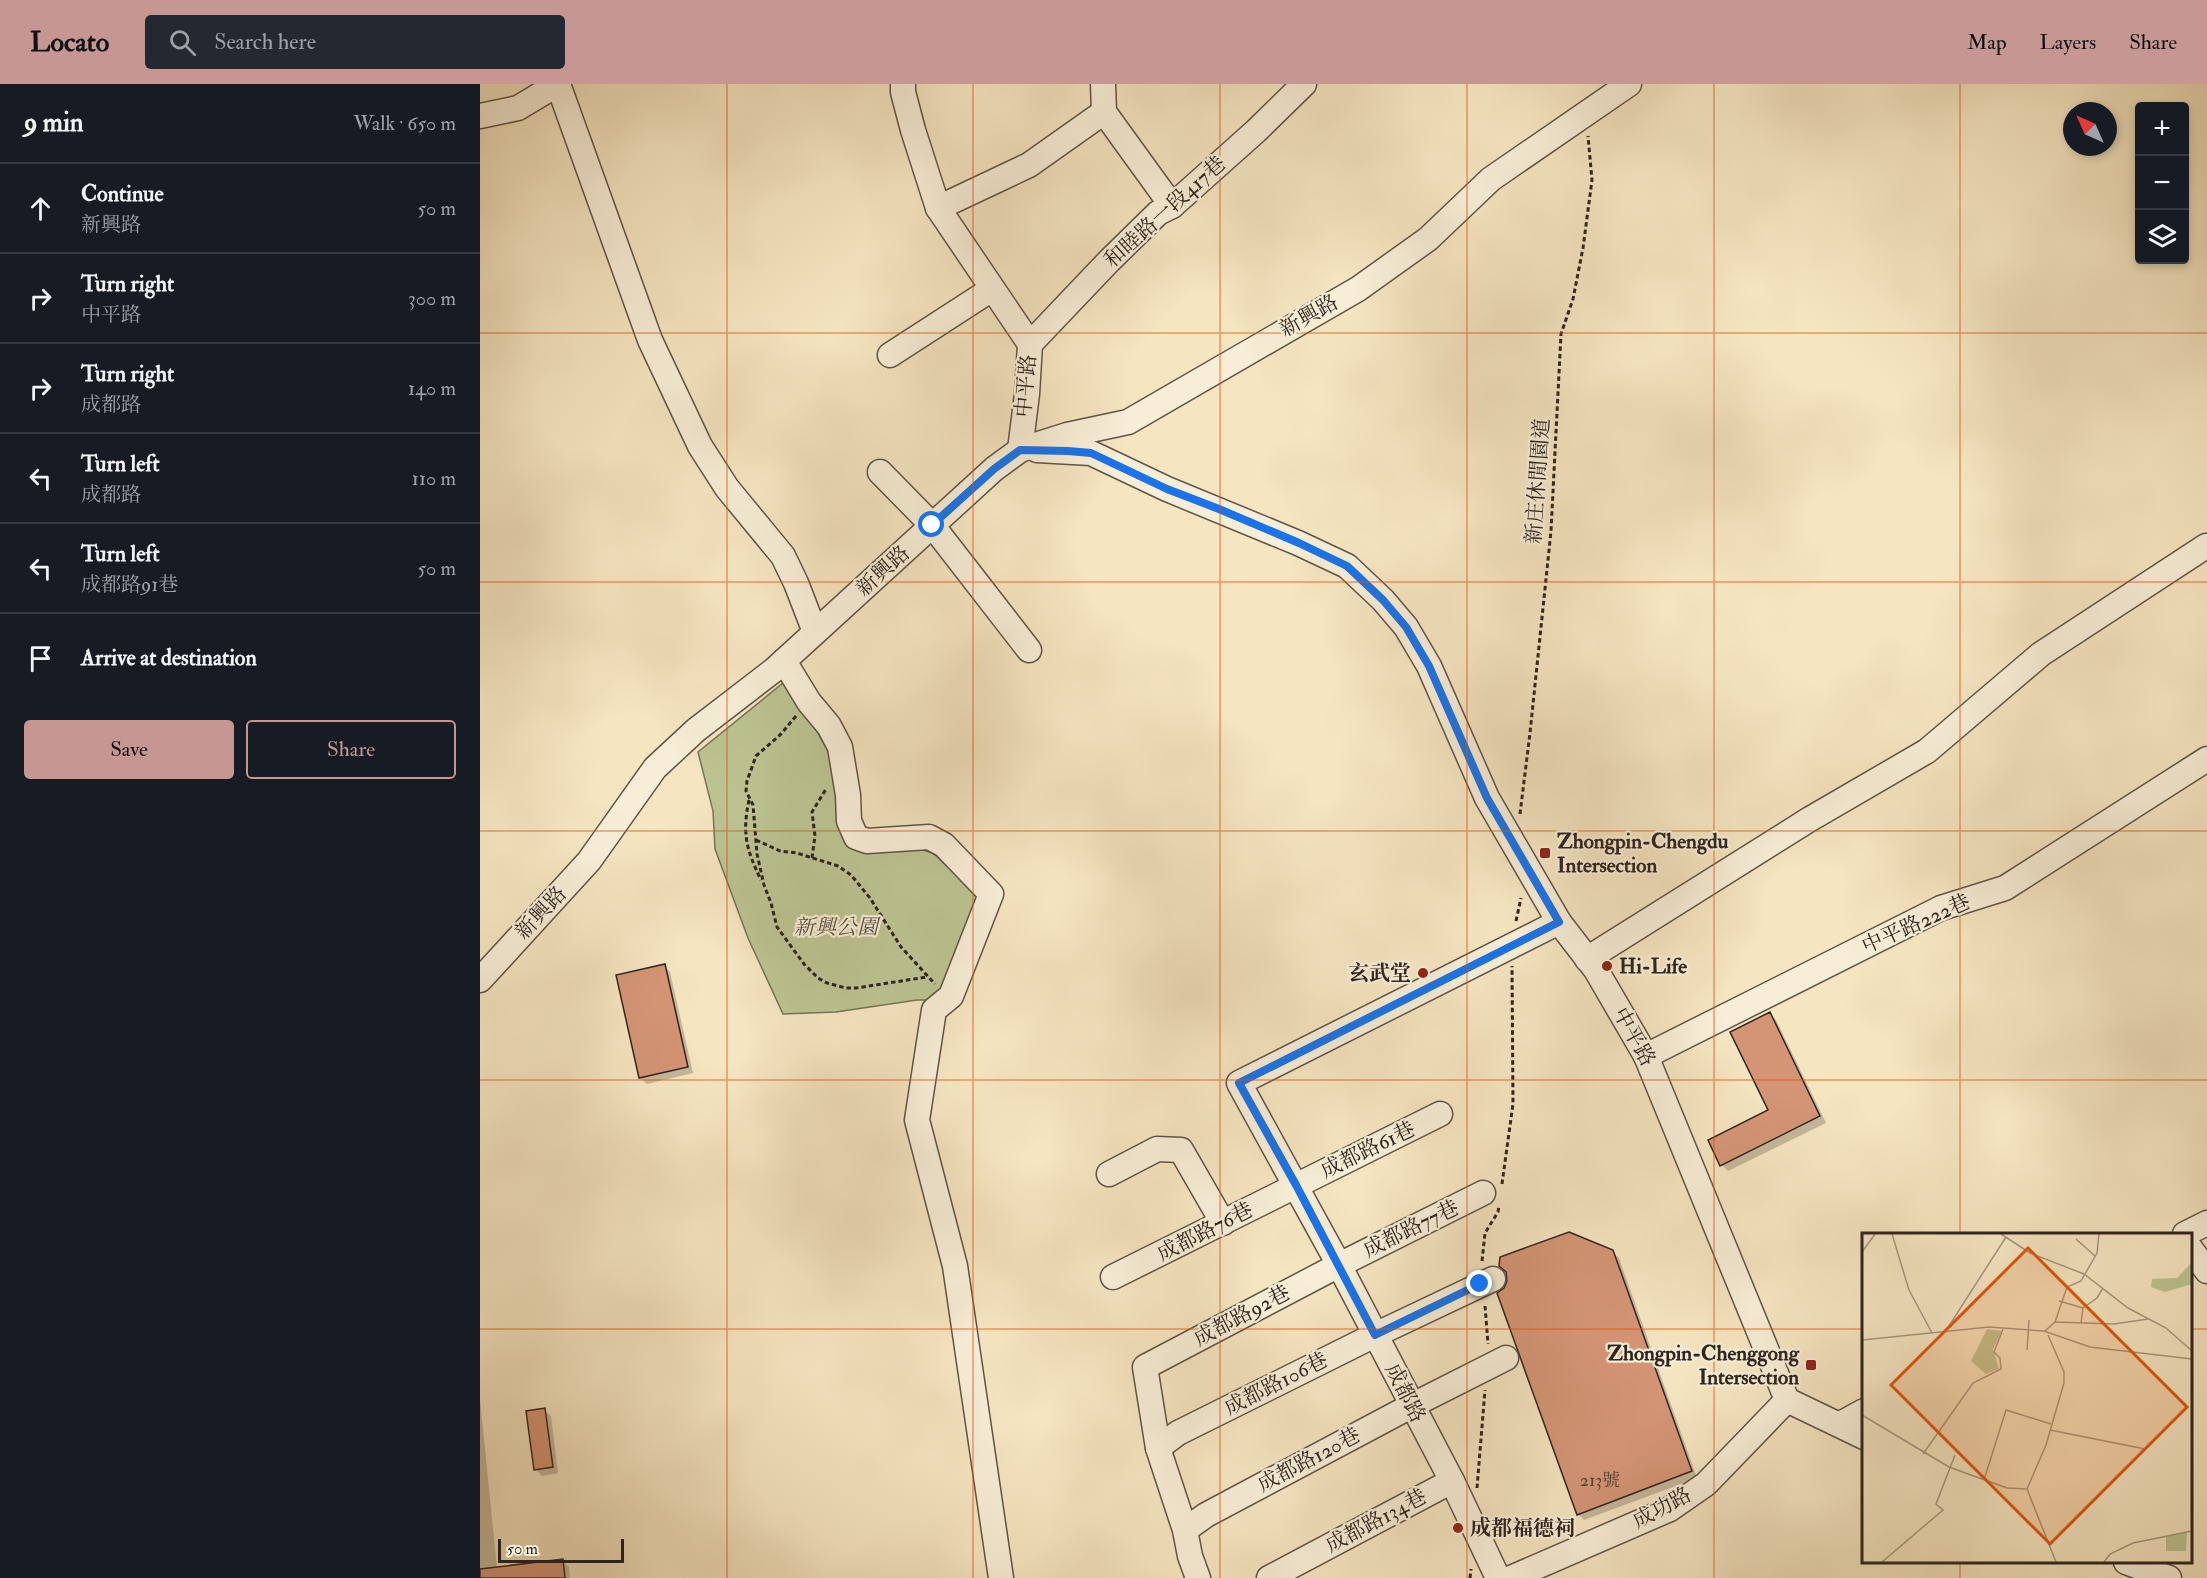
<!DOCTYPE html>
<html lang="en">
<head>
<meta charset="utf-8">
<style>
  body { margin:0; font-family:"IM FELL Double Pica","Noto Serif TC",serif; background:#242831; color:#f1f3f6 }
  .controls { position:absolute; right:18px; top:18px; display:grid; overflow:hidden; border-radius:6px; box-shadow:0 3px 9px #0003 }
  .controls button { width:54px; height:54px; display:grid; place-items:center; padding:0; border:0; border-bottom:2px solid #363941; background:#171b24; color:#f1f3f6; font:30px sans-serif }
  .compass { position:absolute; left:1583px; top:18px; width:54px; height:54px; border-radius:50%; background:#171b24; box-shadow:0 3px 9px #0003; rotate:315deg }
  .scale { position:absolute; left:18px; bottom:15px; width:126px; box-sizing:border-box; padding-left:6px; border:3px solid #2f241e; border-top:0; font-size:16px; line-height:21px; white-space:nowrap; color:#2f241e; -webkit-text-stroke:4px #f8eed7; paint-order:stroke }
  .stop { position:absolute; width:18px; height:18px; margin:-14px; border:4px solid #1a73e8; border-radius:50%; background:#fff }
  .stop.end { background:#1a73e8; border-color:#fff; box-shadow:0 2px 6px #0008 }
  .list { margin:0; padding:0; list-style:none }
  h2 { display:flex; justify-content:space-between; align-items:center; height:78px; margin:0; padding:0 24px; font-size:26px }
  h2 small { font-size:20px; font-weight:400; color:#9ea1a6 }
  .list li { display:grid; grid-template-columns:39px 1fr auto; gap:18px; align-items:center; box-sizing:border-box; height:90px; padding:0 24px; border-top:2px solid #363941 }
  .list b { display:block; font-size:22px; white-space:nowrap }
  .list p { margin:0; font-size:20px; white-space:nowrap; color:#9ea1a6 }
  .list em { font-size:20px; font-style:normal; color:#9ea1a6 }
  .actions { display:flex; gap:12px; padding:18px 24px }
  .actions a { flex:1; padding:14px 0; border:2px solid #c59692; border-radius:6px; text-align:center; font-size:21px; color:#c59692 }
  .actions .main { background:#c59692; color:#111 }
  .icon { flex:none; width:33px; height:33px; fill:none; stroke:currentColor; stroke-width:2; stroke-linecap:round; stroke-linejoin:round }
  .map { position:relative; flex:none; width:1727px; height:1494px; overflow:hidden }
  header { display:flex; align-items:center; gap:36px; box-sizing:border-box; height:84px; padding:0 30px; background:#c59692; color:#111 }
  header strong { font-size:28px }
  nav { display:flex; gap:33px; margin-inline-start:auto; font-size:21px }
  .search { width:420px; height:54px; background:#242831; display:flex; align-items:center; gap:15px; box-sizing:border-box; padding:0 21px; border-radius:6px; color:#9ea1a6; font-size:22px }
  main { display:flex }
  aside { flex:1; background:#171b24 }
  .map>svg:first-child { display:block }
  .green { fill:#bcc492; stroke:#767458; stroke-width:1.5 }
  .shadow { fill:#0003 }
  .building { fill:#d49576; stroke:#2f241e; stroke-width:1.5 }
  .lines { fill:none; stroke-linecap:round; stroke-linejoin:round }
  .minor-casing { stroke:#605447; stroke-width:27 }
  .path { stroke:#2f241e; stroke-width:3; stroke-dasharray:4.5 3; stroke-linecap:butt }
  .minor { stroke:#f8eed7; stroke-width:24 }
  .route { stroke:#1a73e8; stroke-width:8 }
  .grid { fill:none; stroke:#df560d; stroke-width:1.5; stroke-opacity:0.55 }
  .poi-dot { fill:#8f2418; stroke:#f8eed7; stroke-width:2 }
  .labels { text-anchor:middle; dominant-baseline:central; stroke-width:4.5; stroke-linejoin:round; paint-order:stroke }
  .number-label { font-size:18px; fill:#584034 }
  .street-label { font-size:21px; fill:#2f241e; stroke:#f8eed7 }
  .poi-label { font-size:21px; font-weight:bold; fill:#2f241e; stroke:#f8eed7; text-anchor:start }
  .park-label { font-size:21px; font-style:italic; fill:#595441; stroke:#f8eed7 }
  .inset-road { fill:none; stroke:#a69880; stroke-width:1.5 }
  .view { fill:#df560d; fill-opacity:0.15; stroke:#df560d; stroke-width:3 }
  .inset-edge { fill:none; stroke:#2f241e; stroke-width:3 }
</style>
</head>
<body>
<header>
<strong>Locato</strong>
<div class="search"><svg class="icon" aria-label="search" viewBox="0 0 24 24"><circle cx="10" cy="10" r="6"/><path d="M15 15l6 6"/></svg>Search here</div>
<nav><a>Map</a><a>Layers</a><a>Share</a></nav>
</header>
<main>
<aside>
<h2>9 min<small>Walk · 650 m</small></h2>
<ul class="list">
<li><svg class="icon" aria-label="ahead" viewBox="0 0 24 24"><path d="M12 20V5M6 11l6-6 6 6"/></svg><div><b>Continue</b><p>新興路</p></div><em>50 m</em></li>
<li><svg class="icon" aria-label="right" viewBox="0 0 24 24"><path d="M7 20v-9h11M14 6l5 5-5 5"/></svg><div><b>Turn right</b><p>中平路</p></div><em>300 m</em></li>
<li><svg class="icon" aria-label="right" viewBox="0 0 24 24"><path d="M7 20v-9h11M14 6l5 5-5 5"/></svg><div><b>Turn right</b><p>成都路</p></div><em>140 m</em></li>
<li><svg class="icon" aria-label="left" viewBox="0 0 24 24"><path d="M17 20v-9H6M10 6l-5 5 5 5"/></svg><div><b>Turn left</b><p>成都路</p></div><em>110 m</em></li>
<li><svg class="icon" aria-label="left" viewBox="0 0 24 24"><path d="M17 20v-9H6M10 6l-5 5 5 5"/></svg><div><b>Turn left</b><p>成都路91巷</p></div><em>50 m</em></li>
<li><svg class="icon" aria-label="arrive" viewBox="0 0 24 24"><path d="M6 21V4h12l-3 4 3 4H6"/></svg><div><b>Arrive at destination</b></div></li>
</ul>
<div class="actions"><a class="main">Save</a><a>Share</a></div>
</aside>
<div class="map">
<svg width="1727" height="1494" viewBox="0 0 1727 1494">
  <rect width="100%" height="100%" fill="#f5e5c1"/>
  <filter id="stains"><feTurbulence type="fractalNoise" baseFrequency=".00333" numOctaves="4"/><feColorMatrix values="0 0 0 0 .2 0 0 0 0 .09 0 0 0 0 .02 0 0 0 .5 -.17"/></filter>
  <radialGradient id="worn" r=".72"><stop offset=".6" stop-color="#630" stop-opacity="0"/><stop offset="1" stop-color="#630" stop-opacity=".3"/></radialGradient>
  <path class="green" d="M308 595 349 669 361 743 453 769 503 816 460 916H437L356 928 303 930 268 854 235 765 233 727 218 668Z"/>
  <g class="shadow">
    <path d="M184 882 190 888 213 989 167 1000 160 994Z"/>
    <path d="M1289 930 1296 936 1346 1039 1248 1087 1242 1081 1290 1027Z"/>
    <path d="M1132 1168 1139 1174 1217 1394 1104 1436 1098 1430Z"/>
    <path d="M0 1315 17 1484 82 1477 89 1483 90 1494H0Z"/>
    <path d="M64 1326 71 1332 78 1389 62 1392 55 1385Z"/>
  </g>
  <g class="building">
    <path d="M185 880 208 983 159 994 136 891Z"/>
    <path d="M1290 928 1340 1032 1240 1082 1228 1056 1288 1026 1250 948Z"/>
    <path d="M1089 1148 1133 1166 1212 1387 1097 1431 1017 1209 1024 1204 1027 1197 1026 1188 1019 1182 1020 1173Z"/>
    <path d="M65 1324 73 1383 54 1386 46 1327Z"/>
    <path d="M83 1475 85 1494H0V1485Z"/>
  </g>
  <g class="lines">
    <g class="minor-casing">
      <g id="minor">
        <path d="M78 0 170 256 220 362 247 404 303 472 316 499 335 548"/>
        <path d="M423 0V8L433 46 458 124 550 260 547 310 540 366"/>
        <path d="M623 0 624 28 692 122"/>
        <path d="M0 32 38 24 78 0"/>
        <path d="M458 124 549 81 624 28"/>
        <path d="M550 260 629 177 678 129 692 122 776 47 824 0"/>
        <path d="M410 271 512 205"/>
        <path d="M557 366 611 369 687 405 818 459 867 482 903 516 926 543 949 582 1007 714 1079 838 1116 886 1166 972 1307 1316 1384 1353"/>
        <path d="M400 388 452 441 549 566"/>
        <path d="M304 577 329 618 349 642 360 663 368 711 369 737 376 753 387 757 449 753 464 761 511 810 471 912 454 926 437 1036 475 1182 521 1494"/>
        <path d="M1107 875 1330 735 1447 667 1561 570 1726 462"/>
        <path d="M0 896 109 777 175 684 216 646 294 586 514 385 540 366 587 351 648 338 878 205 948 155 1011 95 1149 0"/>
        <path d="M1166 972 1461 824 1525 804 1727 675"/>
        <path d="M629 1090 677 1065 701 1066 743 1139"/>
        <path d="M1705 1150 1727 1139"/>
        <path d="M1710 1164 1727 1187"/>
        <path d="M633 1193 960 1030"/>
        <path d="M1360 1340 1384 1327"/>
        <path d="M678 1364 698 1349 895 1251 1013 1195"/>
        <path d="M705 1446 726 1431 931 1322 1026 1274"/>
        <path d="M1646 1478 1689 1494"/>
        <path d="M718 1494 710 1472 705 1446 678 1364 665 1283 859 1181 1003 1109"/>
        <path d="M789 1494 972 1397"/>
        <path d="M1018 1494 972 1397 859 1181 759 999 1079 838"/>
        <path d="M1031 1494 1190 1425 1226 1400 1307 1316"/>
      </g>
    </g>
    <g class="path">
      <path d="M316 632 300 651 276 672 267 697 266 707 273 721 277 770 284 801 291 819 297 843 324 880 338 894 347 899 366 904H376L447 893"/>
      <path d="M269 716C262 749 266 765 281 796"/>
      <path d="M1040 730 1050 649 1071 447 1081 250 1093 215 1103 164 1112 96 1108 52"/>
      <path d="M276 756 300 767 317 769 358 782 371 791 390 814 421 863 455 900"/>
      <path d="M332 774 335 752 332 728 346 705"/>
      <path d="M1036 837 1041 814"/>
      <path d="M1022 1100 1033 1020 1032 882"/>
      <path d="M1002 1177 1005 1149 1018 1128 1019 1121"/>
      <path d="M1005 1222 1008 1260"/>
      <path d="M997 1404 1005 1306"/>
      <path d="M990 1494 991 1485"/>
    </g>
    <use href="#minor" class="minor"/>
  </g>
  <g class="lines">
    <path class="route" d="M452 441 514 385 540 366 588 367 611 369 687 405 739 425 819 459 867 482 903 516 926 543 949 582 1007 714 1079 838 759 999 816 1101 895 1251 1000 1200"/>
  </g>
  <path class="grid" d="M247 0V1494M493 0V1494M740 0V1494M987 0V1494M1234 0V1494M1480 0V1150M0 249H1727M0 498H1727M0 747H1727M0 996H1727M0 1245H1384M1710 1245H1727M1480 1478V1494"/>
  <g class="poi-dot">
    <rect x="1059" y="763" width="12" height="12" rx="3"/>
    <circle cx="1127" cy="882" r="6"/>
    <circle cx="943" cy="889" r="6"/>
    <rect x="1325" y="1275" width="12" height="12" rx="3"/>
    <circle cx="978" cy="1444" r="6"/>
  </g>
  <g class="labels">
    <g class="number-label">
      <text x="1120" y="1396">213號</text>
    </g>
    <g class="street-label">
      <text transform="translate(685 128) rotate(-42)">和睦路一段417巷</text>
      <text transform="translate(829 232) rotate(-29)">新興路</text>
      <text transform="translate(546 302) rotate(-85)">中平路</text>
      <text transform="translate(1058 397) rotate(-86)">新庄休閒園道</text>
      <text transform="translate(403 487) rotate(-42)">新興路</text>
      <text transform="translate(61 829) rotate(-47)">新興路</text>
      <text transform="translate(1436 840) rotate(-24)">中平路222巷</text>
      <text transform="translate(1154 953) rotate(61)">中平路</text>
      <text transform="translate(888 1066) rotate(-26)">成都路61巷</text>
      <text transform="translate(931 1145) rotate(-26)">成都路77巷</text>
      <text transform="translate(725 1148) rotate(-27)">成都路76巷</text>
      <text transform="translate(762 1232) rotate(-28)">成都路92巷</text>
      <text transform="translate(796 1300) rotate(-27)">成都路106巷</text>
      <text transform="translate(925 1309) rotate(63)">成都路</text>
      <text transform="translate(829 1376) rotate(-28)">成都路120巷</text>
      <text transform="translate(1182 1424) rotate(-28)">成功路</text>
      <text transform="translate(896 1437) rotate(-28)">成都路134巷</text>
    </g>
    <g class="poi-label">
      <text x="1077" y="757">Zhongpin-Chengdu<tspan x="1077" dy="24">Intersection</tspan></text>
      <text x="1139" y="882">Hi-Life</text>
      <text x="931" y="889" text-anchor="end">玄武堂</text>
      <text x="1319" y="1269" text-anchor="end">Zhongpin-Chenggong<tspan x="1319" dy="24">Intersection</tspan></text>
      <text x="990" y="1444">成都福德祠</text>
    </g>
    <g class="park-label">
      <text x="356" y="843">新興公園</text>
    </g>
  </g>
  <g transform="translate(1382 1149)">
    <rect width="330" height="330" fill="#f5e5c1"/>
    <path d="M330 29V51L303 59 289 54 290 46 315 45ZM125 96 140 98 131 116 137 136 124 141 109 128ZM325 299 324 318H304V303Z" fill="#bcc492"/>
    <path class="inset-road" d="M30 1 47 57 70 100M139 1 168 20 222 41 266 75 304 95 330 118M214 6 233 23M0 19 13 1M197 68 221 75M193 89 252 91 286 86M219 90 221 75 235 65 241 55M85 96 144 4M183 98 193 89 205 54 219 48 235 20 237 1M186 102 202 139V150L184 212 165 256 194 329M0 107 127 94 182 98 228 114 330 126M165 117 167 87M0 182 87 234 145 255 165 256M188 197 283 216M61 221 111 150 139 136 138 125 132 119 141 96M122 247 144 177 189 191M20 329 81 277 74 271 93 222M242 329 248 321 271 310 330 298"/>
    <path class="view" d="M166 15 325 174 188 311 29 152Z"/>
    <rect width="330" height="330" class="inset-edge"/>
  </g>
  <rect width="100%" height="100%" filter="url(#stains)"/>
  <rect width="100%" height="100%" fill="url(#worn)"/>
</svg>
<div class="controls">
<button>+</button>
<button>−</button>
<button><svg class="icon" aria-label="layers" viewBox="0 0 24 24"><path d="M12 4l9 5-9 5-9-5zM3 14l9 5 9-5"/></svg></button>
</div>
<svg class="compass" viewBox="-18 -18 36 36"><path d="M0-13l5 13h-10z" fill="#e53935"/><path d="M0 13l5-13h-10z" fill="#9ea1a6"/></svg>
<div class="scale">50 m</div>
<div class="stop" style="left:452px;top:441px"></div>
<div class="stop end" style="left:1000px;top:1200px"></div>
</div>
</main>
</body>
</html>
